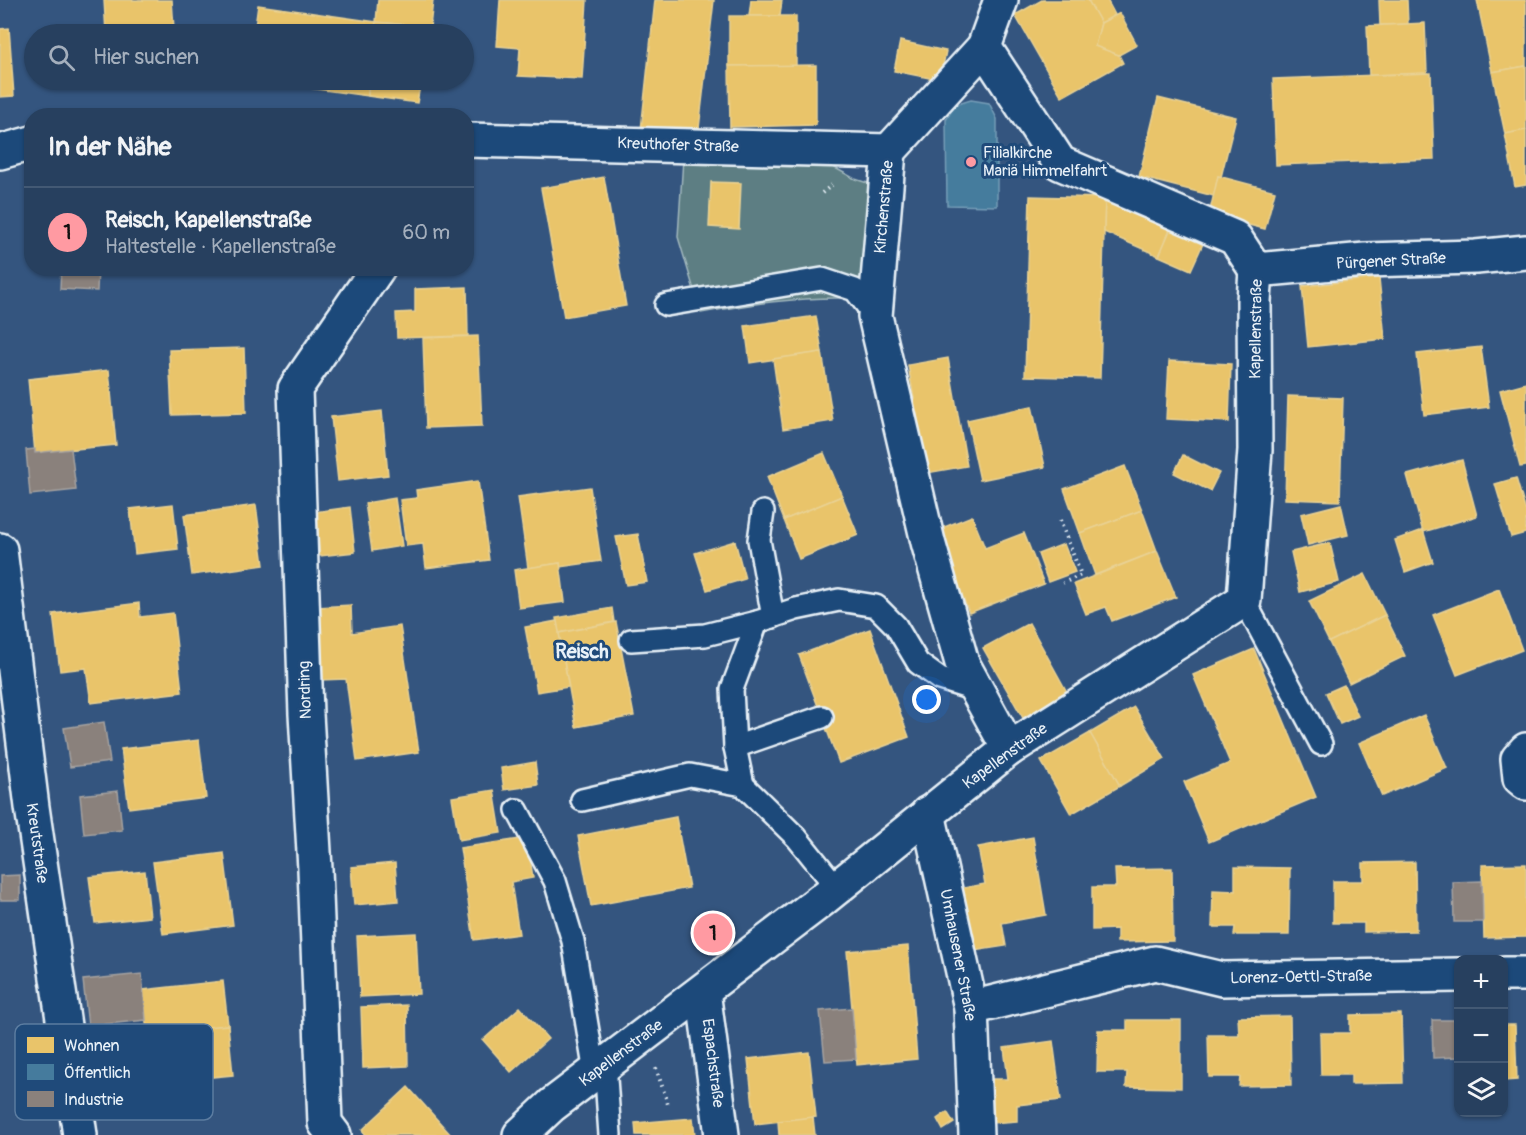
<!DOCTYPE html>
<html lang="de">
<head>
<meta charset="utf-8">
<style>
  body { margin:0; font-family:Pangolin,sans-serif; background:#2f4765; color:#f1f3f6 }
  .controls { position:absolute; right:18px; bottom:18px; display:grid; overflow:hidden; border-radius:12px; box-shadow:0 2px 4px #0004 }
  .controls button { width:54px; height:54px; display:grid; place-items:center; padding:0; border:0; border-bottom:2px solid #435974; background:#27405f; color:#f1f3f6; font:30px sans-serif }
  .you { position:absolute; left:927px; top:700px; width:21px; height:21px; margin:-15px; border:4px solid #fff; border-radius:50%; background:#1a73e8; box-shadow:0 0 0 9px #1a73e833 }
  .badge { display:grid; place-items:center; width:39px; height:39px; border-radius:50%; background:#ff9aa2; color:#111; font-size:20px; font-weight:700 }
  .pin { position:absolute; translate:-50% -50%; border:3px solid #fff; box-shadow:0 2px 6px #0006 }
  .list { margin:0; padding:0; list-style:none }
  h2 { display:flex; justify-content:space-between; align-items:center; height:78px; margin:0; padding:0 24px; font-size:26px }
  h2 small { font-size:20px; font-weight:400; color:#a4afbd }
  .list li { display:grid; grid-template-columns:39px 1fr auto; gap:18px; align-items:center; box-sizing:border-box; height:90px; padding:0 24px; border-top:2px solid #435974 }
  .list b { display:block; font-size:22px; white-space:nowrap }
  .list p { margin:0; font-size:20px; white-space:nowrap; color:#a4afbd }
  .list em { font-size:20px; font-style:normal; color:#a4afbd }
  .icon { flex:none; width:33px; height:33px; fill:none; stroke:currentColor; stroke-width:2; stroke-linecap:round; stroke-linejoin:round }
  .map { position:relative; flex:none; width:1526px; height:1135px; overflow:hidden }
  .search { position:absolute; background:#27405f; box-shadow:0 2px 4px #0004; left:24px; top:24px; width:450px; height:66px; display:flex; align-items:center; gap:15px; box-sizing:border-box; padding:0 21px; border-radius:33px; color:#a4afbd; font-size:22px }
  .panel { position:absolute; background:#27405f; box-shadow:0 2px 4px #0004; left:24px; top:108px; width:450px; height:168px; border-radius:24px }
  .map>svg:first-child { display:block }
  .green { fill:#5d7e83; stroke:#a2b8be; stroke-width:1.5 }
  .homes { fill:#e9c46a; stroke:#e9d295; stroke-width:1.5 }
  .public { fill:#457b9d; stroke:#769eb8; stroke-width:1.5 }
  .industry { fill:#8a817c; stroke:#a6a3a1; stroke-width:1.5 }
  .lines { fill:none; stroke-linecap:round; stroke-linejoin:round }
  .service-casing { stroke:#e8f1f8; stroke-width:26 }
  .minor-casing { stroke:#e8f1f8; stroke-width:38 }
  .path { stroke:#e8f1f8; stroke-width:4; stroke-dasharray:1.5 4.5; stroke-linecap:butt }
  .service { stroke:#1f4a7a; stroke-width:21 }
  .minor { stroke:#1f4a7a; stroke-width:33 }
  .poi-dot { fill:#ff9aa2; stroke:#1f4a7a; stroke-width:2 }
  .labels { text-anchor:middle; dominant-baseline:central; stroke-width:6; stroke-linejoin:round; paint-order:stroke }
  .street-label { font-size:16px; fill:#e8f1f8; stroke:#1f4a7a }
  .poi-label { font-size:16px; fill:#e8f1f8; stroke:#1f4a7a; text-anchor:start }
  .quarter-label { font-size:20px; font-weight:bold; fill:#e8f1f8; stroke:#1f4a7a }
  .key { fill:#1f4a7a; stroke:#5b7ca0; stroke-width:1.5 }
  .key-label { font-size:16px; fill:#e8f1f8 }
</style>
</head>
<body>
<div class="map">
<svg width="1526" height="1135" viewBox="0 0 1526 1135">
  <rect width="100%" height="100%" fill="#34557f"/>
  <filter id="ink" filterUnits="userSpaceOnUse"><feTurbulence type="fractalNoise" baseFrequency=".0167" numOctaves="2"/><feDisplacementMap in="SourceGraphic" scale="12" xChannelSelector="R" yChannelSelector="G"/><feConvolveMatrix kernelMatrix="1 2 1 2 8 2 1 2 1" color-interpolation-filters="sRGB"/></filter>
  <g filter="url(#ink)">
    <path class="green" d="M683 159 826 163 855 179 877 186 867 279 847 298C794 297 752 304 701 313L678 237Z"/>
    <g class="homes">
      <path d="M104 0H172L174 29 106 33Z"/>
      <path d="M378 0H433L430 27 376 22Z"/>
      <path d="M500 0H587L582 79 518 76 520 48 497 46Z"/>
      <path d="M655 0H714L698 137 641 130Z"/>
      <path d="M751 0H782L780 16H749Z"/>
      <path d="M1042 0H1088L1101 23 1095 46 1119 55 1123 63 1062 97 1015 15Z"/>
      <path d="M1088 0H1107L1115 15 1101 23Z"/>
      <path d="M1379 0H1407L1408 24 1380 25Z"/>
      <path d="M1477 0H1526V66L1492 72Z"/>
      <path d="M258 5 376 22 374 34H254Z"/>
      <path d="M1120 13 1137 45 1119 55 1095 46 1101 23Z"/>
      <rect x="729" y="16" width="67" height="50"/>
      <path d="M376 22 430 27 428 34H374Z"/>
      <path d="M1425 23 1427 73 1369 75 1367 26Z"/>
      <path d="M9 28 14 96 0 97V29Z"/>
      <path d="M900 41 946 51 940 80 894 71Z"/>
      <path d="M816 65V125L730 127 729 66Z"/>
      <path d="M1526 66V130L1505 134 1492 72Z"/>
      <path d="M1431 73 1434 159 1276 165 1273 79Z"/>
      <path d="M249 80H369L368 96Z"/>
      <path d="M369 80H421L417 103 368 96Z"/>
      <path d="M1158 98 1236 117 1221 177 1218 176 1214 196 1139 177Z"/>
      <path d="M1526 130V185L1515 187 1505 134Z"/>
      <path d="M1218 176 1275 191 1265 229 1209 215Z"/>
      <path d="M604 177 626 306 564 317 541 188Z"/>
      <path d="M711 182 741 183 739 229 709 227Z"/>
      <path d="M1030 196 1105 198 1100 378 1025 376Z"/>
      <path d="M1105 198 1174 221 1159 256 1104 232Z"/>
      <path d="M1174 221 1207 235 1191 270 1159 256Z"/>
      <path d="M1379 278 1385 339 1308 347 1302 286Z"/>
      <path d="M467 287 468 336 397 338 396 313 415 312V289Z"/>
      <path d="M816 316 822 352 750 363 745 326Z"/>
      <path d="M478 336 482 426 426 428 423 338Z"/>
      <path d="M1481 347 1489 407 1424 415 1417 354Z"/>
      <path d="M244 348 246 413 172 415 169 350Z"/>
      <path d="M822 352 833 421 783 429 773 359Z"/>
      <path d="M948 358 967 466 927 473 908 365Z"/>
      <path d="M1169 361 1231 364 1229 422 1166 419Z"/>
      <path d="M109 370 116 445 35 453 28 379Z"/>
      <path d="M1526 383V466L1520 467 1500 390Z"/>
      <path d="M1288 396 1343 398 1340 501 1285 499Z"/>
      <path d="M1032 406 1045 467 980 480 967 420Z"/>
      <path d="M382 411 388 475 338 481 331 417Z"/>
      <path d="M824 453 842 496 784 520 767 477Z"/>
      <path d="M1183 455 1219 473 1210 491 1174 473Z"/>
      <path d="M1462 460 1477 516 1423 532 1407 475Z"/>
      <path d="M1125 466 1142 510 1080 533 1064 489Z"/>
      <path d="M1516 478 1526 512V533L1511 537 1495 484Z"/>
      <path d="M478 481 489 560 426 568 423 544 406 546 400 500 417 498 416 490Z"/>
      <path d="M590 487 601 561 560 567V563L528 568 518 497Z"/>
      <path d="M842 496 858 535 799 559 784 520Z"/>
      <path d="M395 498 402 546 372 551 365 503Z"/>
      <path d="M173 504 178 549 135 554 130 509Z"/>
      <path d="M1341 504 1348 535 1308 545 1301 514Z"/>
      <path d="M256 505 264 565 192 575 184 515Z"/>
      <path d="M350 507 355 552 320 556 315 512Z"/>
      <path d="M1142 510 1157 551 1095 575 1080 533Z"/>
      <path d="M972 516 985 548 1024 533 1044 584 969 613 937 530Z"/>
      <path d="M1423 530 1433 562 1405 572 1395 540Z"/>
      <path d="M638 534 647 582 626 585 616 537Z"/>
      <path d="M735 541 745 579 707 590 695 553Z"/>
      <path d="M1330 543 1339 582 1300 592 1291 552Z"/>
      <path d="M1064 544 1075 572 1048 582 1038 554Z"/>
      <path d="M1157 551 1176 597 1112 621 1106 607 1086 614 1074 584Z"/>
      <path d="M560 563 565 602 519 608 514 570Z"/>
      <path d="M1365 574 1385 615 1329 642 1309 601Z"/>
      <path d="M1499 589 1522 650 1457 675 1433 615Z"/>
      <path d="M139 603 140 617 173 613 182 692 91 703 86 668 60 671 53 614Z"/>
      <path d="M351 605 352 633 400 626 419 752 357 761 346 679 320 680 317 607Z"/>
      <path d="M612 608 614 622 559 633 556 618Z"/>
      <path d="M1385 615 1405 656 1349 683 1329 642Z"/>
      <path d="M557 621 569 687 537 692 525 627Z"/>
      <path d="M616 622 634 716 576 727 559 633Z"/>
      <path d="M1029 623 1067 692 1023 718 983 648Z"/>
      <path d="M870 629 909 737 839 763 799 655Z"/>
      <path d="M1254 649 1316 797 1209 842 1184 782 1230 763 1193 675Z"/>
      <path d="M1344 685 1358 716 1340 724 1326 693Z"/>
      <path d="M1134 707 1165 759 1120 786 1090 733Z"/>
      <path d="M1424 715 1447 768 1382 796 1359 743Z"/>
      <path d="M1090 733 1120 786 1071 814 1041 761Z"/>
      <path d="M199 740 206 798 129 808 121 749Z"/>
      <path d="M535 762 538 785 504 790 501 768Z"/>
      <path d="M494 790 501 833 459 840 452 797Z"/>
      <path d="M676 817 689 888 591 906 578 836Z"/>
      <path d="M1033 837 1046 915 1002 923 1006 946 974 951 963 888 985 884 978 847Z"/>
      <path d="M527 838 533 878 511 882 519 934 474 940 460 848Z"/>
      <path d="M224 853 233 925 163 934 153 862Z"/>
      <path d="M1415 862 1416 931 1364 932V923H1333V881H1363V863Z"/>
      <path d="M395 863 398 901 354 905 351 867Z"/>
      <path d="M1526 864V937L1484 938 1482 865Z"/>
      <path d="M1235 867 1290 868 1289 935H1234L1235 927H1212L1213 890 1235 891Z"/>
      <path d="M1172 868 1173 941 1117 942V929L1092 930V887H1116L1115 869Z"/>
      <path d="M145 871 150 917 95 923 89 877Z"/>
      <path d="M416 933 419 994 360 997 357 936Z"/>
      <path d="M908 946 917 1059 857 1065 847 951Z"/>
      <path d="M223 981 228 1025 147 1033 143 990Z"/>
      <path d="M407 1005 408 1066 363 1068 361 1007Z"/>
      <path d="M520 1007 548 1039 511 1072 483 1040Z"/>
      <path d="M1401 1014 1403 1083 1351 1084V1075H1321L1320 1033H1350V1015Z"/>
      <path d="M1290 1016 1291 1085 1239 1086 1240 1077H1209L1208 1035H1239L1238 1017Z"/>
      <path d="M1127 1020H1181V1088L1126 1087 1127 1072H1097L1098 1030H1127Z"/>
      <path d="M228 1025 233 1075 161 1082 156 1032Z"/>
      <path d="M1504 1025H1515L1517 1080 1504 1081Z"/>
      <path d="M1053 1041 1061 1100 1017 1105V1121L991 1123 990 1079H1008L1004 1048Z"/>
      <path d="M809 1052 816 1117 755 1124 748 1059Z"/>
      <path d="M408 1087 451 1135H366L362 1130Z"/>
      <path d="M947 1112 954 1123 943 1130 937 1119Z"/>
      <path d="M813 1117 815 1135H779L778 1121Z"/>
      <path d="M693 1118 695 1135H636L635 1123Z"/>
    </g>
    <path class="public" d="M971 100 989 103 997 119V206L947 205 946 120 955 105Z"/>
    <g class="industry">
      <path d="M143 31V34H95L106 33Z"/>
      <path d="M61 268H98L97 291 60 289Z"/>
      <path d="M35 449V453L71 449 76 490 30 495 26 450Z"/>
      <path d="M104 722 110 762 70 767 64 728Z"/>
      <path d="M118 791 122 830 84 834 80 795Z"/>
      <path d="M20 875V900H0V876Z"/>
      <path d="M1482 881 1483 922H1454L1453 882Z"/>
      <path d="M142 974 146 1020 88 1026 83 980Z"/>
      <path d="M852 1008 856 1059 825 1061 820 1011Z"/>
      <path d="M1432 1020H1458V1057L1433 1058Z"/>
    </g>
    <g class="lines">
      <g class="service-casing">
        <g id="service">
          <path d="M666 305 822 279 855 290 875 316"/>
          <path d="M763 512 759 540 773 617"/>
          <path d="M1244 600 1321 744"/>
          <path d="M631 640 705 635 757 622 796 609 839 600 876 606 896 626 918 663 940 679 978 691"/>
          <path d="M735 747 822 717"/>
          <path d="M743 785 735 747 732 689 757 622"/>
          <path d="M582 800 690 775 743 785 797 838 837 888"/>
          <path d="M517 810 555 881 573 941 595 1073"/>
          <path d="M605 1064 610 1135"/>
        </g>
      </g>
      <g class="minor-casing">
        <g id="minor">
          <path d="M1001 0 984 47 889 151 875 316 928 542 962 663 1009 749"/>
          <path d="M984 47 1060 163 1235 238 1256 270"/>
          <path d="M466 140 889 151"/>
          <path d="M0 152 32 143"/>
          <path d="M1256 270 1365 260 1476 257 1526 252"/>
          <path d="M0 550 32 807 80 1135"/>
          <path d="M1526 750 1518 759 1520 778 1526 783"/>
          <path d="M928 813 971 1008 976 1135"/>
          <path d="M1504 974H1526"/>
          <path d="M703 991 722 1135"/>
          <path d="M971 1008 1155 963 1222 979 1458 975"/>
          <path d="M334 1135 325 1123 315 869 306 714 295 389 378 268"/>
          <path d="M520 1135 552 1105 823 899 1009 749 1244 600 1255 450 1254 301 1256 270"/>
        </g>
      </g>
      <g class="path">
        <path d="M822 193 832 185"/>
        <path d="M1060 520 1081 575 1063 583"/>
        <path d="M656 1068 669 1107"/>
        <path d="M110 1097 140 1086"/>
      </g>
      <use href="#service" class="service"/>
      <use href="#minor" class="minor"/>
    </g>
  </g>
  <circle class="poi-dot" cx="971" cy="162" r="6"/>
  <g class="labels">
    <g class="street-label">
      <text transform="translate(678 145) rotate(2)">Kreuthofer Straße</text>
      <text transform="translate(884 207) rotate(-85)">Kirchenstraße</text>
      <text transform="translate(1391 261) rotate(-3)">Pürgener Straße</text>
      <text transform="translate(1256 329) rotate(-89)">Kapellenstraße</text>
      <text transform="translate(305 690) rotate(-92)">Nordring</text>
      <text transform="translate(1005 756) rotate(-36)">Kapellenstraße</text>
      <text transform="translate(37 843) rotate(82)">Kreutstraße</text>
      <text transform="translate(958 955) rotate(79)">Umhausener Straße</text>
      <text transform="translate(1301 977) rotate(-1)">Lorenz-Oettl-Straße</text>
      <text transform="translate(621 1053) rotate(-37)">Kapellenstraße</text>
      <text transform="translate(713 1063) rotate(83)">Espachstraße</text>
    </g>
    <g class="poi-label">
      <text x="983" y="153">Filialkirche<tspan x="983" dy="18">Mariä Himmelfahrt</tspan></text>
    </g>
    <g class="quarter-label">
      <text x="582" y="651">Reisch</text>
    </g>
  </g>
  <rect x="15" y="1024" width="198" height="96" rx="9" class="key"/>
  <rect x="27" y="1037" width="27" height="16" fill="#e9c46a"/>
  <rect x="27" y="1064" width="27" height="16" fill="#457b9d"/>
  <rect x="27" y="1091" width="27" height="16" fill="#8a817c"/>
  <g class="key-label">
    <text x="64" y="1051">Wohnen</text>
    <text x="64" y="1078">Öffentlich</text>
    <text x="64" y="1105">Industrie</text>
  </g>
</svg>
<div class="controls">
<button>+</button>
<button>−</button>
<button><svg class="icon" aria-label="layers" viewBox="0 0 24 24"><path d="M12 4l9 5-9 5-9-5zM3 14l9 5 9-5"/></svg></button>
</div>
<div class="you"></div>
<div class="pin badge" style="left:713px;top:933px">1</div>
<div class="search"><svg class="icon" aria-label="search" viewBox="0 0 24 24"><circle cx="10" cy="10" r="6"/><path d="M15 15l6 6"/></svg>Hier suchen</div>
<section class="panel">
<h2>In der Nähe<small></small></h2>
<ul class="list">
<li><span class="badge">1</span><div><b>Reisch, Kapellenstraße</b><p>Haltestelle · Kapellenstraße</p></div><em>60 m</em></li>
</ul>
</section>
</div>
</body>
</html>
